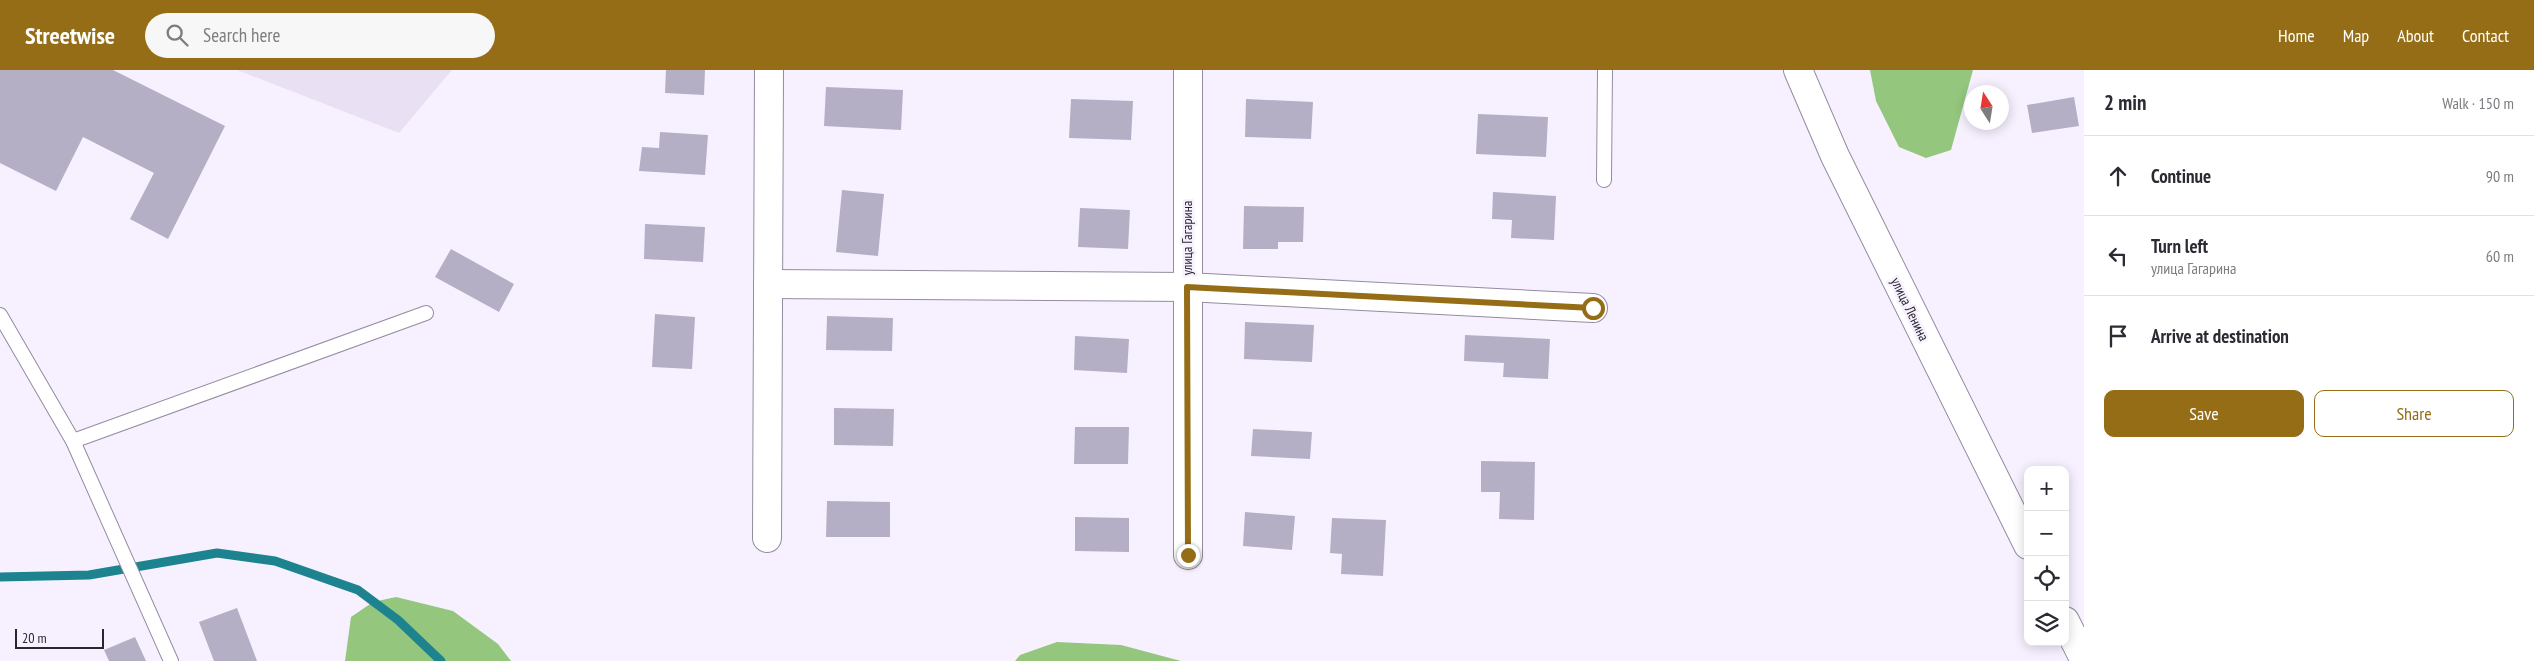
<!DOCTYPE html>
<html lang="en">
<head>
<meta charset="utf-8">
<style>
  body { margin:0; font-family:"PT Sans Narrow",sans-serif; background:#f7f7f7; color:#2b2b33 }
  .controls { position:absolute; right:15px; bottom:15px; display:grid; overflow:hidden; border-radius:10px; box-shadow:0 2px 12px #0003 }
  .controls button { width:45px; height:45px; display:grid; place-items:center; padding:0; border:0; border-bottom:1px solid #e1e1e2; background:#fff; color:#2b2b33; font:25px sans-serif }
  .compass { position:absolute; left:1964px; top:15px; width:45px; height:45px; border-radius:50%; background:#fff; box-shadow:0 2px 12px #0003; rotate:348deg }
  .scale { position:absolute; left:15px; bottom:12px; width:89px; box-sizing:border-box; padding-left:5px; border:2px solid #2a262e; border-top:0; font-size:14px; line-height:18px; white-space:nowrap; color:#2a262e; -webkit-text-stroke:4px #f7f1ff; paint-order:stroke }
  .stop { position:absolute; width:15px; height:15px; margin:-11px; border:4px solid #946d16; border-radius:50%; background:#fff }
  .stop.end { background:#946d16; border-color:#fff; box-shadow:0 1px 5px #0008 }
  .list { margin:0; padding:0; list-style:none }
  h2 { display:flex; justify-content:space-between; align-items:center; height:65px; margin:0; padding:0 20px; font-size:21px }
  h2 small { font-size:16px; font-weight:400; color:#7c7c81 }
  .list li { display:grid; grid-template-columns:32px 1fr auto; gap:15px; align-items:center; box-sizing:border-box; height:80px; padding:0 20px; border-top:1px solid #e1e1e2 }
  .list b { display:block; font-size:19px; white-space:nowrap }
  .list p { margin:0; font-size:16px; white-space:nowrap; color:#7c7c81 }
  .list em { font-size:16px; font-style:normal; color:#7c7c81 }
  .actions { display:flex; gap:10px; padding:15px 20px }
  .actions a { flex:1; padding:11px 0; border:1px solid #946d16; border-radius:10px; text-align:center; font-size:18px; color:#946d16 }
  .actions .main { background:#946d16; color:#fff }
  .icon { flex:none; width:28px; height:28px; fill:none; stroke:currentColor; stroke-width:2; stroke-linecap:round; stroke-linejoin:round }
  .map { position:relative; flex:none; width:2084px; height:591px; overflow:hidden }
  header { display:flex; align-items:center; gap:30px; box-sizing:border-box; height:70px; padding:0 25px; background:#946d16; color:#fff }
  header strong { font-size:24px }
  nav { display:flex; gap:28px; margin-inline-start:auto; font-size:18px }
  .search { width:350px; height:45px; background:#f7f7f7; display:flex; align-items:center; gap:12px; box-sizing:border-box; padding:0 18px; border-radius:28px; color:#7c7c81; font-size:19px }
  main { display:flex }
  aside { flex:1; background:#fff }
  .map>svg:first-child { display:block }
  .built { fill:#e9e1f3 }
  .forest { fill:#94c67d }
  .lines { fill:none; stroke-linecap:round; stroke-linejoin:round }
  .stream { stroke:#1d848f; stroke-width:9 }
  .building { fill:#b5afc6 }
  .lane-casing { stroke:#948ba0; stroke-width:16 }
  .street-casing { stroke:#948ba0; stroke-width:30 }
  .secondary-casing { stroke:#948ba0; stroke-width:30 }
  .lane { stroke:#fff; stroke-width:14 }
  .street { stroke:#fff; stroke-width:28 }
  .secondary { stroke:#fff; stroke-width:28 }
  .route { stroke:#946d16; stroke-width:6 }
  .labels { text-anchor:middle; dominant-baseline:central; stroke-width:5; stroke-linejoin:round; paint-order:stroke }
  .street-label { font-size:14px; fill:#2a262e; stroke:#f7f1ff }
</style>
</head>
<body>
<header>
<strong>Streetwise</strong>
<div class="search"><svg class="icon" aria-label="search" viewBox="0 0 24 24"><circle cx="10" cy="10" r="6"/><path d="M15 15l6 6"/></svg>Search here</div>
<nav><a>Home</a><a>Map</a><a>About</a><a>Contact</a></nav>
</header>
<main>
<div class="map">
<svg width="2084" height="591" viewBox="0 0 2084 591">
  <rect width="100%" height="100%" fill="#f7f1ff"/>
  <path class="built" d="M237 0H452L399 63Z"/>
  <g class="forest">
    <path d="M1870 0H1973L1951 80 1926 88 1899 77 1876 31Z"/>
    <path d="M396 527 453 541 498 574 511 591H345L351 547 373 532Z"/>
    <path d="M1057 572 1121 575 1181 591H1015L1020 585Z"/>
  </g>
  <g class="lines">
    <path class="stream" d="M0 507 89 505 217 483 275 491 358 520 398 550 441 591"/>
  </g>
  <g class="building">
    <path d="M0 0H113L225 56 168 169 130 149 154 103 83 67 56 121 0 93Z"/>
    <path d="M666 0H705L704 25 665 23Z"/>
    <path d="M826 17 903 20 901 60 824 56Z"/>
    <path d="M2074 27 2079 56 2032 63 2027 35Z"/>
    <path d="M1071 29 1133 31 1131 70 1069 68Z"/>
    <path d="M1246 29 1313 32 1311 69 1245 67Z"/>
    <path d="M1478 44 1548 47 1546 87 1476 84Z"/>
    <path d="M660 62 708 65 705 105 639 101 642 77 659 78Z"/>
    <path d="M842 120 884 124 878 186 836 182Z"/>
    <path d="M1493 122 1556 126 1554 170 1511 168 1512 150 1492 149Z"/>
    <path d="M1244 136 1304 137 1303 172H1278V179H1243Z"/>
    <path d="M1080 138 1130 140 1128 179 1078 177Z"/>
    <path d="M645 154 705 157 703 192 644 189Z"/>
    <path d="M451 179 514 214 499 242 435 207Z"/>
    <path d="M655 244 695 247 692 299 652 297Z"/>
    <path d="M827 246 893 248 892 281 826 280Z"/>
    <path d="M1245 252 1314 255 1312 292 1244 289Z"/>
    <path d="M1465 265 1550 269 1548 309 1503 307 1504 293 1464 291Z"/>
    <path d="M1075 266 1129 269 1127 303 1074 300Z"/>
    <path d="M834 338 894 339 893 376 834 375Z"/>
    <path d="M1075 357H1129L1128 394H1074Z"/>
    <path d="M1253 359 1312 362 1310 389 1251 386Z"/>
    <path d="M1481 391 1535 392 1534 450 1499 449 1500 422H1481Z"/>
    <path d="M827 431 890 432V467H826Z"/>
    <path d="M1245 442 1295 446 1292 480 1243 476Z"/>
    <path d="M1075 447 1129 448V482L1075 481Z"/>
    <path d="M1332 448 1386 450 1383 506 1341 504 1342 484 1330 483Z"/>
    <path d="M237 538 257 591H214L199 552Z"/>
    <path d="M135 567 146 591H109L104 580Z"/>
  </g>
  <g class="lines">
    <g class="lane-casing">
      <g id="lane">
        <path d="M1604 110 1605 0"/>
        <path d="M0 245 73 371 171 591"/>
        <path d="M73 371 426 243"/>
      </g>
    </g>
    <g class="street-casing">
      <g id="street">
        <path d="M768 214 1187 217 1593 238"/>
        <path d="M767 468 769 0"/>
        <path d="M1188 485V0"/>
      </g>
    </g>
    <g class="secondary-casing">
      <g id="secondary">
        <path d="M1798 0 1835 86 2028 475"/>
        <path d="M2065 551 2084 589"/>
      </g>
    </g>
    <use href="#lane" class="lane"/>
    <use href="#street" class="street"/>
    <use href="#secondary" class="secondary"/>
  </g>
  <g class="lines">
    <path class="route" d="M1188 485 1187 217 1593 238"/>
  </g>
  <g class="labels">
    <g class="street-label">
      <text transform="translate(1187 168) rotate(-90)">улица Гагарина</text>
      <text transform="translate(1910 239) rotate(64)">улица Ленина</text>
    </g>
  </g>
</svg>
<div class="controls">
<button>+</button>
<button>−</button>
<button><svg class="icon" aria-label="locate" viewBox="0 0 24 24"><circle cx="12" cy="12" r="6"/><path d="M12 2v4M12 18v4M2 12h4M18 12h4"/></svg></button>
<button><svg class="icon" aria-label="layers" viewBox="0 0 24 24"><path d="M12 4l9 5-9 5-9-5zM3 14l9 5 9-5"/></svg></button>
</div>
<svg class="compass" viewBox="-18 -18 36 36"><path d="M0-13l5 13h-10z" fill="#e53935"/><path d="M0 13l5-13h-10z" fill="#7c7c81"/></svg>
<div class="scale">20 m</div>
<div class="stop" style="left:1593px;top:238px"></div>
<div class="stop end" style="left:1188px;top:485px"></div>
</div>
<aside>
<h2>2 min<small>Walk · 150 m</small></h2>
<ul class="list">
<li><svg class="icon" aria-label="ahead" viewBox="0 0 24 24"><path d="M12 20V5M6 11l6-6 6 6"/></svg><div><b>Continue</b></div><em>90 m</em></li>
<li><svg class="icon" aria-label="left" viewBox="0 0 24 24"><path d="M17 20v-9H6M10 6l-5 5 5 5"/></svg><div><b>Turn left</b><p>улица Гагарина</p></div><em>60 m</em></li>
<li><svg class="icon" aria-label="arrive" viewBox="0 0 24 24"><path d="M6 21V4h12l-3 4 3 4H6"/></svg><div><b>Arrive at destination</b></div></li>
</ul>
<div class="actions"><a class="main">Save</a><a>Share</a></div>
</aside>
</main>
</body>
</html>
